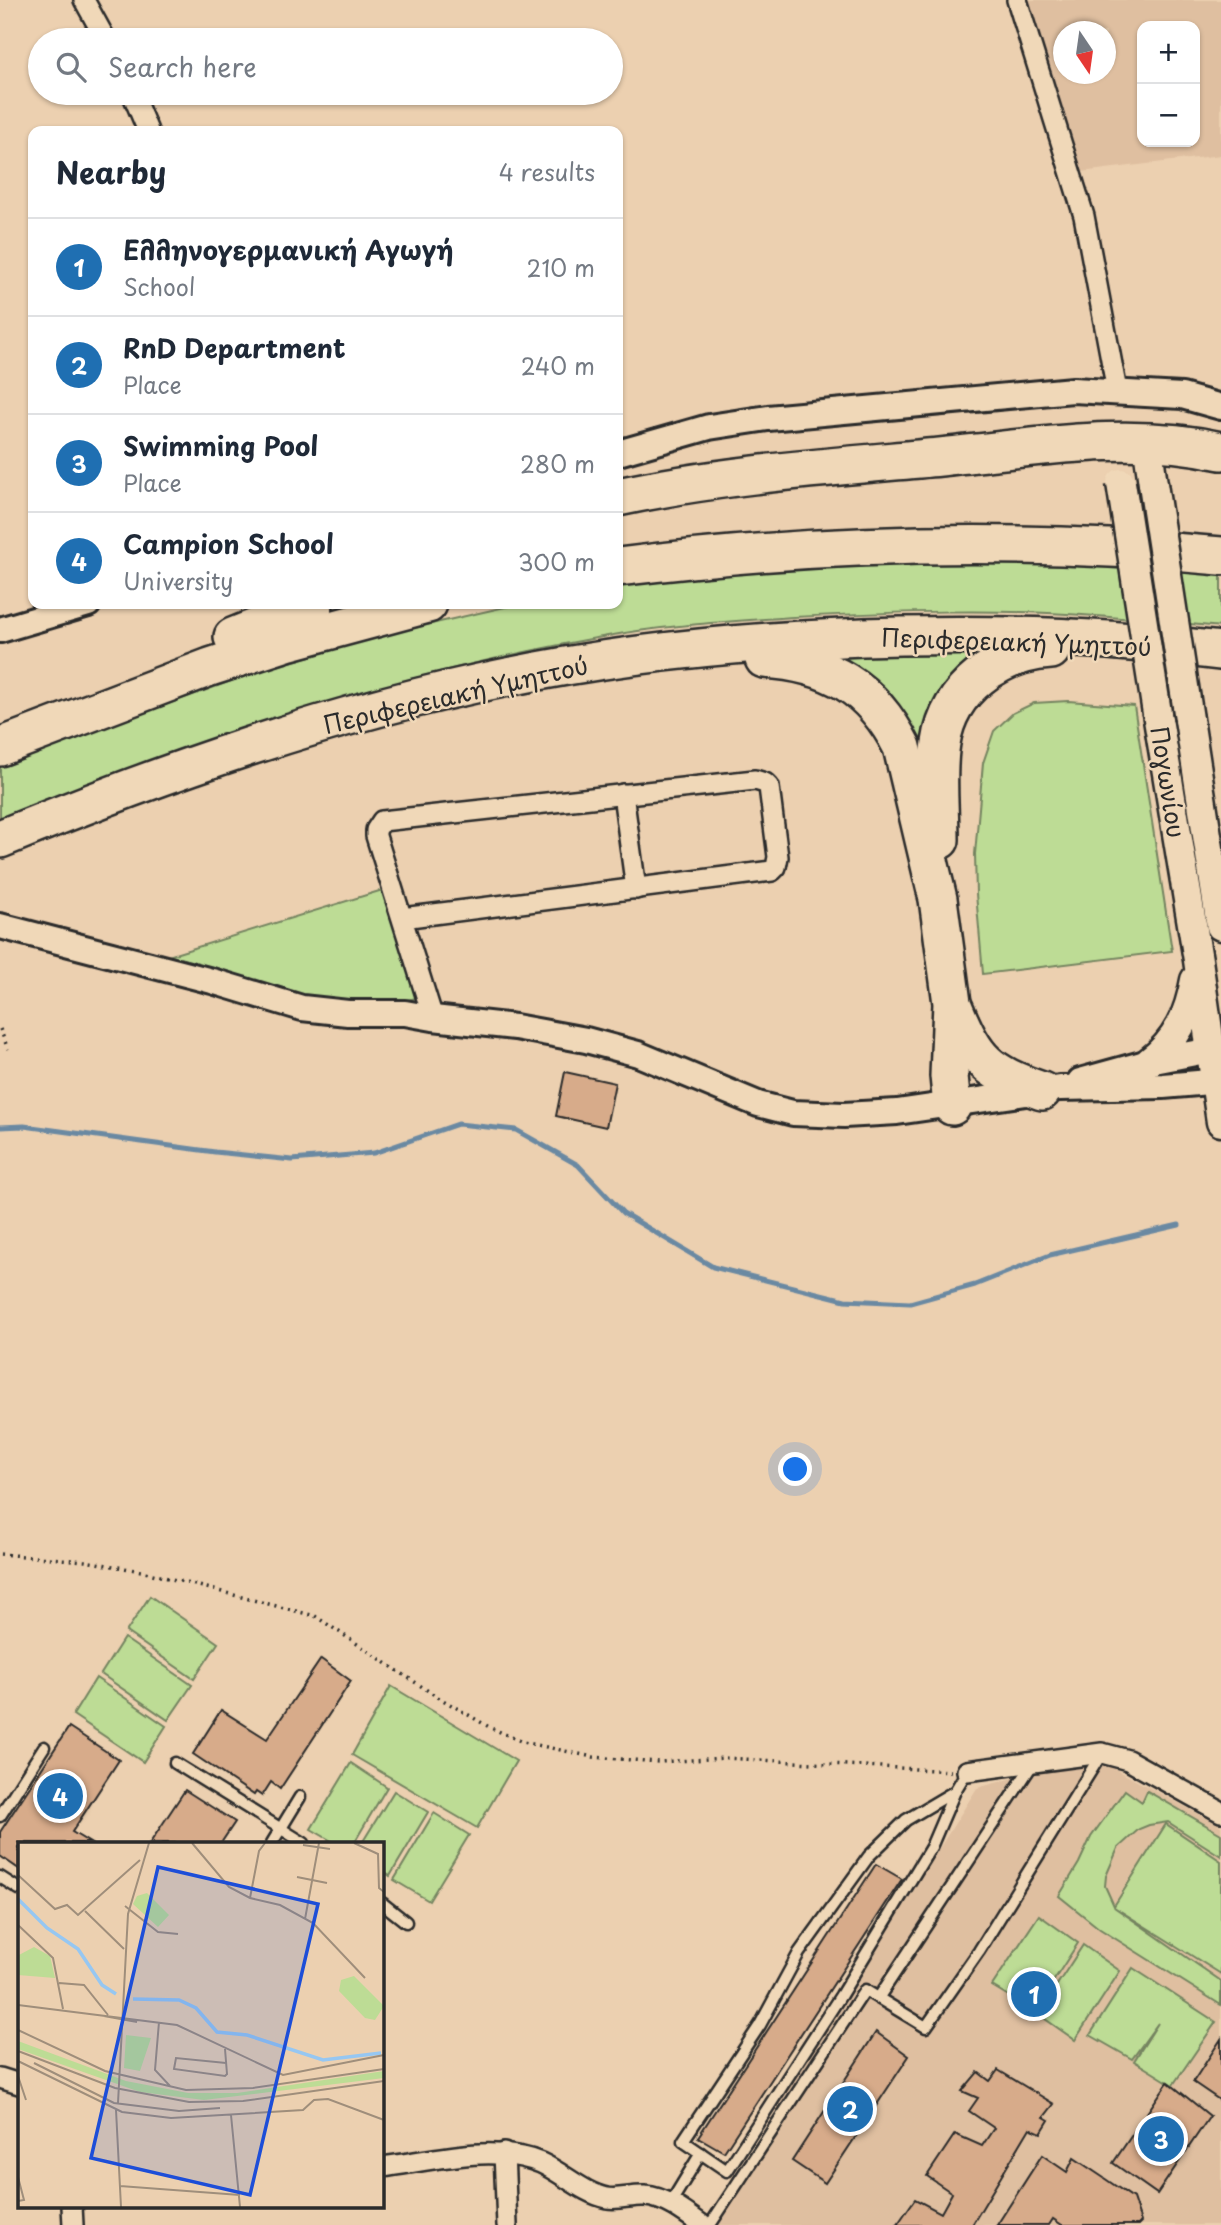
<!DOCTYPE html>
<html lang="en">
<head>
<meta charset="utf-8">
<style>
  body { margin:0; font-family:"Playpen Sans",sans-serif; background:#f6f6f7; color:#1f2937 }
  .controls { position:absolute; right:21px; top:21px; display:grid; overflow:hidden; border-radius:14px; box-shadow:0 2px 5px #0004 }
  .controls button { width:63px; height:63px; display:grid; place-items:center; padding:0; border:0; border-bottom:2px solid #e0e1e3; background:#fff; color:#1f2937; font:35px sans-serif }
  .compass { position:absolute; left:1053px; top:21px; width:63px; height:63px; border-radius:50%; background:#fff; box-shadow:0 2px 5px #0004; rotate:167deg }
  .you { position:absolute; left:796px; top:1470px; width:24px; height:24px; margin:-18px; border:5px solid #fff; border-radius:50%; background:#1a73e8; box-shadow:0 0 0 10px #1a73e833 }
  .badge { display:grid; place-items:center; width:46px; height:46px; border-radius:50%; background:#1f6fb2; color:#fff; font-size:23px; font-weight:700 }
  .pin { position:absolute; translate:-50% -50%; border:4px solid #fff; box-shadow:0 2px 7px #0006 }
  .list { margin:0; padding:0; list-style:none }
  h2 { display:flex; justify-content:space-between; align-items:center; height:91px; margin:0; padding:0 28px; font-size:30px }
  h2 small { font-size:23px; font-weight:400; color:#747a83 }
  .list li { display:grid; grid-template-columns:46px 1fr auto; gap:21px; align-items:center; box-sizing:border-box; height:98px; padding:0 28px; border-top:2px solid #e0e1e3 }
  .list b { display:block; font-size:26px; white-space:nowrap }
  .list p { margin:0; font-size:23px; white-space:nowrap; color:#747a83 }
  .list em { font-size:23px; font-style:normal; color:#747a83 }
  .icon { flex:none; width:38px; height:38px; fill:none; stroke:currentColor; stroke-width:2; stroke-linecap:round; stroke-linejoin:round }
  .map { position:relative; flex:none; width:1221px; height:2225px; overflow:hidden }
  .search { position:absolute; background:#fff; box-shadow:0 2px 5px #0004; left:28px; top:28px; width:595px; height:77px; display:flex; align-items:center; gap:18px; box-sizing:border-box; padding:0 24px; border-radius:38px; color:#747a83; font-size:26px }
  .panel { position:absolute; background:#fff; box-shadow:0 2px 5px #0004; left:28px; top:126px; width:595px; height:483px; border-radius:14px }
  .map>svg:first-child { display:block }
  .built { fill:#dfbfa0; fill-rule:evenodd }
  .green { fill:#bddc95; stroke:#748460; stroke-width:2 }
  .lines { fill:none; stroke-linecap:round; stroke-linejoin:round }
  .stream { stroke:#6b89a2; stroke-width:5 }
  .building { fill:#d7ab8a; stroke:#2b2b2b; stroke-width:2 }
  .service-casing { stroke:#2b2b2b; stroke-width:15 }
  .minor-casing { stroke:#2b2b2b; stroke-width:24 }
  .tertiary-casing { stroke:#2b2b2b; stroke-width:30 }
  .secondary-casing { stroke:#2b2b2b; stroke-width:33 }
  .motorway-casing { stroke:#2b2b2b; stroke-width:42 }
  .path { stroke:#2b2b2b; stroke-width:3.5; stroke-dasharray:2 5; stroke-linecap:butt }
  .service { stroke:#f0d8b8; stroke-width:10 }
  .minor { stroke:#f0d8b8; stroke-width:19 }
  .tertiary { stroke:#f0d8b8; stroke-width:24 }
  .secondary { stroke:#f0d8b8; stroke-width:28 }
  .motorway { stroke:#f0d8b8; stroke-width:37 }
  .secondary-bridge-casing { stroke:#2b2b2b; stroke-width:33; stroke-linecap:butt }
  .secondary-bridge { stroke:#f0d8b8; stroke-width:28 }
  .labels { text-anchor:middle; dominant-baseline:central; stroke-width:5; stroke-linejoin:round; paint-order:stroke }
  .street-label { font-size:24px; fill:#2b2b2b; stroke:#f0d8b8 }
  .inset-river { fill:none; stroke:#96c7f2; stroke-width:3.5 }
  .inset-road { fill:none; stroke:#9f8e7b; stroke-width:2 }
  .view { fill:#1d4ed8; fill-opacity:0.15; stroke:#1d4ed8; stroke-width:3.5 }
  .inset-edge { fill:none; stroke:#2b2b2b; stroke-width:3.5 }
</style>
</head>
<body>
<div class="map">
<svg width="1221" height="2225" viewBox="0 0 1221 2225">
  <rect width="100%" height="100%" fill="#ecd0b0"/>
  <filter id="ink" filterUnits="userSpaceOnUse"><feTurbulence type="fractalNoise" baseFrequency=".0143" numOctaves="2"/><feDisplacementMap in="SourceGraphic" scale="14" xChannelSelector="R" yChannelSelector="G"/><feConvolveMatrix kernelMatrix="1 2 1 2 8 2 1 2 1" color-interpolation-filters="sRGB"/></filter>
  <g filter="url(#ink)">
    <g class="built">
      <path d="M1026 0H1221V155L1081 172ZM1142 26H1195V142H1142ZM1064 32H1106V74H1064Z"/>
      <path d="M1059 1766H1109L1221 1826V2225H710L820 2033 872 1956 977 1788Z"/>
    </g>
    <g class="green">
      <path d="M979 560 1096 564 1221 575V627C1179 623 1138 619 1096 616 996 608 894 612 794 617 738 621 681 624 625 633 505 653 387 683 271 720 179 749 90 786 0 820V765L253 673 379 636 518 604H618V585H620L741 570Z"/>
      <path d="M1005 652 922 781 819 657 867 653Z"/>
      <path d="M1068 701 1134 706 1172 951 983 974 976 894 975 854 983 763 994 731 1013 713 1034 703Z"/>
      <path d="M389 888 420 992 416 998 399 1002 335 1006 165 957Z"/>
      <path d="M150 1596 218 1643 194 1679 126 1632Z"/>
      <path d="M124 1638 192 1685 168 1720 101 1674Z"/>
      <path d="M96 1678 166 1726 143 1762 73 1715Z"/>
      <path d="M391 1686 516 1761 477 1828 352 1755Z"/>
      <path d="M351 1763 387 1787 354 1843H335L311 1829Z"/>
      <path d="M1125 1790 1142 1802 1147 1791 1221 1834V1856L1168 1822 1149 1825 1139 1829 1118 1848 1106 1876 1105 1886 1114 1906 1166 1824 1221 1861V1974L1114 1907 1221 1981V2005L1100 1929 1059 1896 1079 1863 1091 1837Z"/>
      <path d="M394 1791 428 1812 390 1876 382 1871V1843H362Z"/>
      <path d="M434 1813 469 1835 429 1901 394 1880Z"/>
      <path d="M1039 1915 1078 1943 1034 2011 992 1986Z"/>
      <path d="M1083 1945 1120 1971 1075 2040 1038 2014Z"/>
      <path d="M1133 1968 1216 2022 1173 2085 1134 2061 1158 2023 1132 2059 1090 2035Z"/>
    </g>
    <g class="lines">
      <path class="stream" d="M0 1127 24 1126 215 1152 292 1160 374 1153 458 1124 516 1130 578 1165 623 1213 713 1267 845 1300 910 1303 975 1285 1050 1255 1179 1225"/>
    </g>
    <g class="building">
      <path d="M565 1072 615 1083 606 1127 556 1116Z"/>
      <path d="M321 1659 351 1681 280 1789 271 1782 262 1796 256 1792 254 1795 193 1754 221 1710 267 1739Z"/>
      <path d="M69 1727 119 1760 72 1832 90 1843H19V1869L0 1856V1832Z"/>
      <path d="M185 1790 235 1822 221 1843H150Z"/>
      <path d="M876 1864 902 1879 724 2152 698 2137Z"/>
      <path d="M876 2032 909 2056 825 2183 792 2161Z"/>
      <path d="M1221 2039V2101L1193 2082Z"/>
      <path d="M998 2070 1054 2104 1044 2117 1049 2120 1041 2133 1030 2128 972 2225H897L915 2199 941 2213 952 2193 927 2176 955 2134 982 2146 994 2128 969 2111 978 2098 962 2091 978 2072 990 2081Z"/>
      <path d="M1168 2082 1210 2116 1157 2194 1113 2163Z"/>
      <path d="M1042 2155 1067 2172 1074 2158 1101 2176 1133 2198 1141 2222 1138 2225H1062L1053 2219 1049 2225H997Z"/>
    </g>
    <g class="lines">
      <g class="service-casing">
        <g id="service">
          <path d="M175 1763 304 1843"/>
          <path d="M955 1791 906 1820 869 1856 799 1953 760 2025 683 2141 727 2171 841 1995 931 1847 955 1791 967 1771"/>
          <path d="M0 1816 44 1747"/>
          <path d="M272 1843 300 1797"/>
          <path d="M0 1877 19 1889"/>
          <path d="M382 1903 406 1922"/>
          <path d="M879 1997 1034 1762"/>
          <path d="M670 2204 701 2153"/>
          <path d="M710 2225 865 1990 926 2027 979 1951 1102 1753"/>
        </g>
      </g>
      <g class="minor-casing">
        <g id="minor">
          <path d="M84 0 106 40"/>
          <path d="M1017 0 1084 216 1117 391"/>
          <path d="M132 93 148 131"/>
          <path d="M623 794 636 889"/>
          <path d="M402 918 772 871 776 867 778 857 769 787 765 783 755 780 382 821 376 830V836L433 1018"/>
          <path d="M967 1771 1102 1753 1128 1760 1221 1812"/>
          <path d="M0 2078 19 2084"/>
          <path d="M504 2153 507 2225"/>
          <path d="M382 2167C430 2161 495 2143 541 2163 563 2173 583 2193 607 2198 620 2200 632 2195 645 2196 665 2197 686 2213 702 2225"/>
          <path d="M72 2206 73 2225"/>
        </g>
      </g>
      <g class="tertiary-casing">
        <g id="tertiary">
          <path d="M618 453 709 427 768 418 1073 390 1182 396 1221 407"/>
          <path d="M0 630 88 604"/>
          <path d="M0 926 212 981 302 1008 348 1013H405L433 1018 515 1027 586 1040 638 1054 758 1104 793 1113 844 1115 897 1112 1060 1088 1163 1086 1221 1081"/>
          <path d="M1080 1081 1149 1062 1221 1048"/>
        </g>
      </g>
      <g class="secondary-casing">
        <g id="secondary">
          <path d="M1147 441 1153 484"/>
          <path d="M1157 713 1198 960 1221 1122"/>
          <path d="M1189 719 1221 926"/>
          <path d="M1149 1062C1177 1041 1189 1014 1195 980"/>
        </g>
      </g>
      <g class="motorway-casing">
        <g id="motorway">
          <path d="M618 497C724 474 832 467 940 457 1033 448 1129 430 1221 451"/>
          <path d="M618 567C819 542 1019 537 1221 556"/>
          <path d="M233 637 314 604"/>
          <path d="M764 659C829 663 872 687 902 747L938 899 952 1003 949 1076 952 1106"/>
          <path d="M0 747 210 667 287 642 428 604"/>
          <path d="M0 839C164 772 334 712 508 677 637 650 769 639 901 636 970 635 1040 635 1108 640 1146 643 1184 647 1221 651"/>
          <path d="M940 840C940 808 936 774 941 743 949 688 999 653 1051 650"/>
          <path d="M954 1008C976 1061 987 1072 1042 1091"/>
        </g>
      </g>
      <g class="path">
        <path d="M0 1029 8 1049"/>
        <path d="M0 1554 85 1561 141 1571 315 1616 436 1696 491 1728 523 1742 593 1757 659 1762 725 1758 951 1771"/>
      </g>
      <use href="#service" class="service"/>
      <use href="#minor" class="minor"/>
      <use href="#tertiary" class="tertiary"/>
      <use href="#secondary" class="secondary"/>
      <use href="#motorway" class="motorway"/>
      <g class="secondary-bridge-casing">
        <g id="secondary-bridge">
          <path d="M1121 483 1157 713"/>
          <path d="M1153 484 1189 719"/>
        </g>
      </g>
      <use href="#secondary-bridge" class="secondary-bridge"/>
    </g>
  </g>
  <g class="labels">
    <g class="street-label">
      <text transform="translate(1016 641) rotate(2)">Περιφερειακή Υμηττού</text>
      <text transform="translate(455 694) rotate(-13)">Περιφερειακή Υμηττού</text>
      <text transform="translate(1169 782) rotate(81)">Πογωνίου</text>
    </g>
  </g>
  <g transform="translate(18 1842)">
    <rect width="366" height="366" fill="#ecd0b0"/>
    <path d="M129 51 151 73 140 85 115 62 119 54ZM16 105 32 114 37 136 0 133 1 113ZM336 134 366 164 357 178 347 176 321 149 323 138ZM108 193 133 196 122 229 106 226ZM0 199 108 239 170 251H219L366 229V236L186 258 122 250 0 207Z" fill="#bddc95"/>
    <path class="inset-river" d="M0 57 29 86 60 107 84 143 98 152M115 157 161 158 178 166 199 190 229 193 305 218 363 211"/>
    <path class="inset-road" d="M174 1 211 45 232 56 262 63 295 81 347 136M336 1 360 12 361 46 366 50M285 3 312 7M0 33 37 67 49 63 60 73 122 18M279 35 309 41M232 56 241 9 247 1M107 64 140 90 160 92M67 69 106 107M287 77 301 1M0 83 35 116 45 167M41 141 66 143 90 173M0 163 159 183 265 233 366 213M86 174 119 180M141 180 137 228 152 244M0 188 87 229 168 248 235 246 366 227M207 207 209 232 207 234 156 227 158 216 208 221M0 209 97 246 171 260 225 259 366 239M0 219 104 270 153 276 221 272 285 268 296 258 310 257 366 278M16 221 96 261 161 269 202 266M0 234 8 258M100 261 110 72 131 1M98 268 103 365M213 273 222 365M0 335 6 358 0 359M102 344 222 353"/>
    <path class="view" d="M140 25 300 62 232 353 73 316Z"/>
    <rect width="366" height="366" class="inset-edge"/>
  </g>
</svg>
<div class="controls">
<button>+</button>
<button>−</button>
</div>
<svg class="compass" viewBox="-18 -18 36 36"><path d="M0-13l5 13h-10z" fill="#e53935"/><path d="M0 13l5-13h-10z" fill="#747a83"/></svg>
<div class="you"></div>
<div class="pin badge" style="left:1034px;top:1994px">1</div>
<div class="pin badge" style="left:850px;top:2109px">2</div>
<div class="pin badge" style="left:1161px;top:2139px">3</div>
<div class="pin badge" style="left:60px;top:1796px">4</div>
<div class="search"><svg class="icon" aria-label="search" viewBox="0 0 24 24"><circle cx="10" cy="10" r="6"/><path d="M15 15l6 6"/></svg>Search here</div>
<section class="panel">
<h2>Nearby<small>4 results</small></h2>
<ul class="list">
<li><span class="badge">1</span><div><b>Ελληνογερμανική Αγωγή</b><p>School</p></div><em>210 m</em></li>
<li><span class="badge">2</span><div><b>RnD Department</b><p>Place</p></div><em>240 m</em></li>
<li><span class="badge">3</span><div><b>Swimming Pool</b><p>Place</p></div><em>280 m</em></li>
<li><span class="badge">4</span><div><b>Campion School</b><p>University</p></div><em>300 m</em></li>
</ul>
</section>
</div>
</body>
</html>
